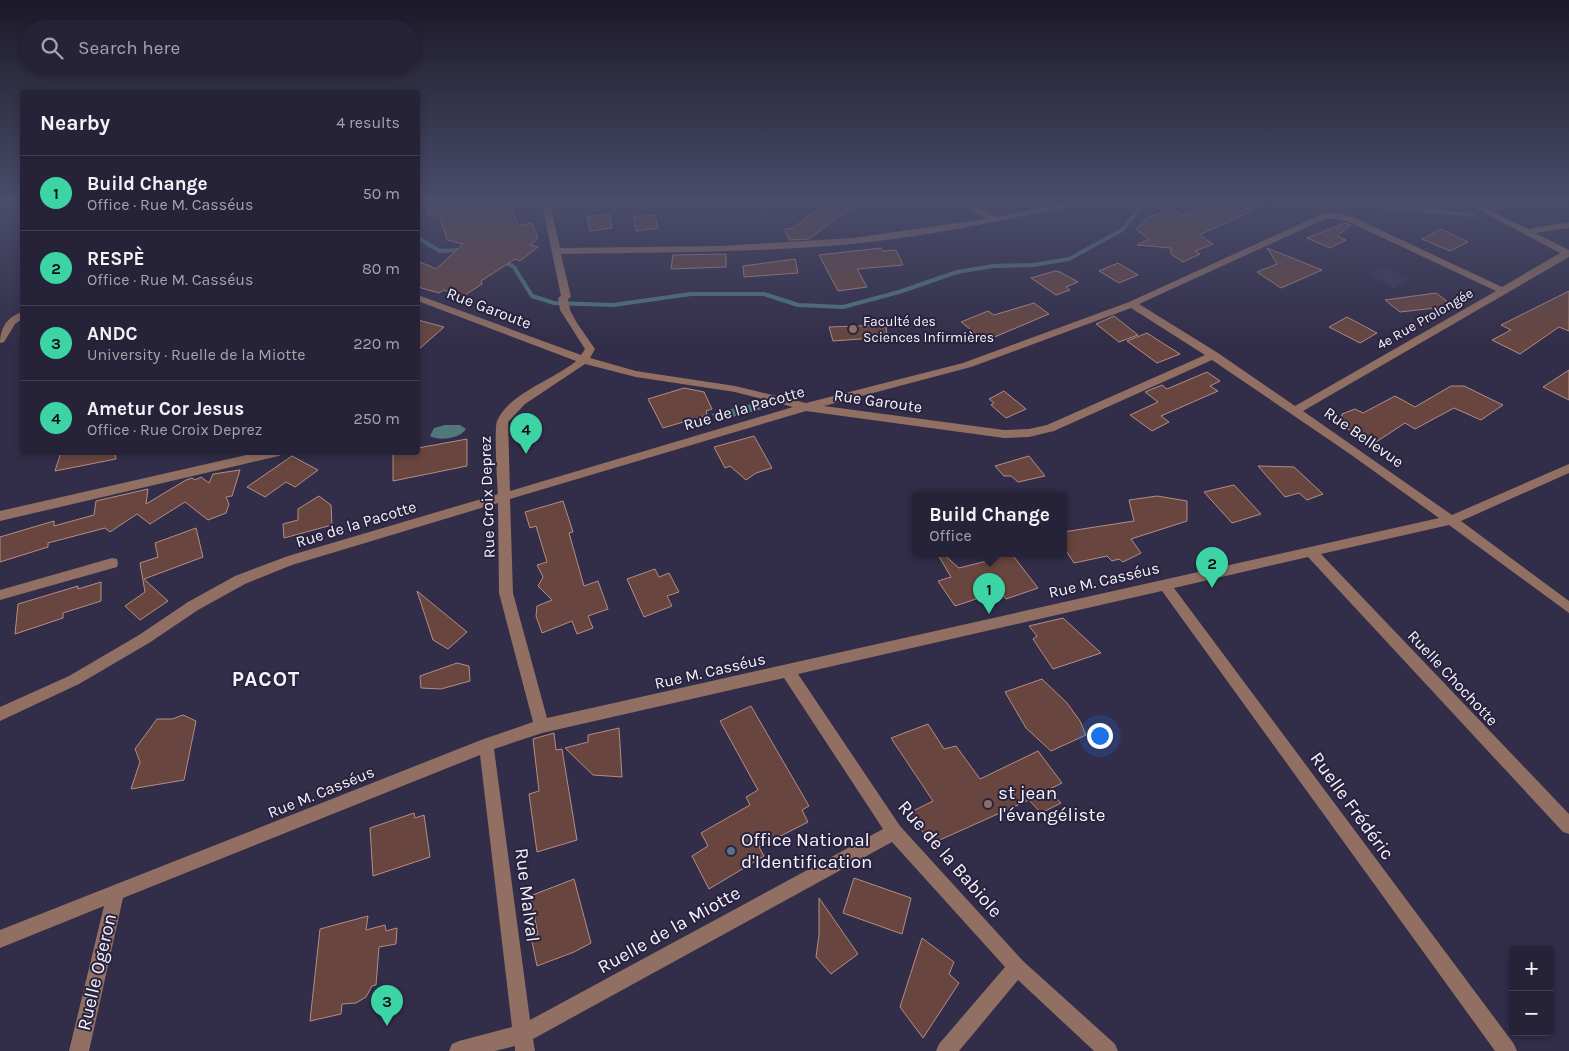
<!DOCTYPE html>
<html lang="en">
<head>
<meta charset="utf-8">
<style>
  body { margin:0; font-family:Karla,sans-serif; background:#2e2a3f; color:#f1f3f6 }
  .controls { position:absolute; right:15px; bottom:15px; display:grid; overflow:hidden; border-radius:5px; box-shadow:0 2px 8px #0003 }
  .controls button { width:45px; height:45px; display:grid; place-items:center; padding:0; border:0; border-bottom:1px solid #423f52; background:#262237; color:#f1f3f6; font:25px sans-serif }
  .you { position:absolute; left:1099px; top:735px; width:18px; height:18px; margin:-12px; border:4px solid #fff; border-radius:50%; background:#1a73e8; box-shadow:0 0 0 8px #1a73e833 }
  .badge { display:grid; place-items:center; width:32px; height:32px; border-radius:50%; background:#3cd4a4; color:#111; font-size:16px; font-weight:700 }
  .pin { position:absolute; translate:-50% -41px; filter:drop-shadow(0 1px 2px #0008) }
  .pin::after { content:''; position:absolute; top:26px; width:18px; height:15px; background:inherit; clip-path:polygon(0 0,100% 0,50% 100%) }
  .popup { position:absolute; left:912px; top:492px; width:155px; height:65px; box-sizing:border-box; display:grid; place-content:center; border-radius:5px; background:#262237; filter:drop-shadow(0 1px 4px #0005); font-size:16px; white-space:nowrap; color:#a4a4ad }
  .popup b { font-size:19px; color:#f1f3f6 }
  .popup::after { content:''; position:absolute; left:50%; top:100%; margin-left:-10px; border:10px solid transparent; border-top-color:#262237 }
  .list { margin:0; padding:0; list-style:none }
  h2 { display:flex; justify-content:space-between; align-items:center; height:65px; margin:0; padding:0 20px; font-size:21px }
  h2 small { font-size:16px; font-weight:400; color:#a4a4ad }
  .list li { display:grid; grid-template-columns:32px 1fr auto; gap:15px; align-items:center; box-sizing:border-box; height:75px; padding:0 20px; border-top:1px solid #423f52 }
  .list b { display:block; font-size:19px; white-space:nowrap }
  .list p { margin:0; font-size:16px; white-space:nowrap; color:#a4a4ad }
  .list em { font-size:16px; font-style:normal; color:#a4a4ad }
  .icon { flex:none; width:28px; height:28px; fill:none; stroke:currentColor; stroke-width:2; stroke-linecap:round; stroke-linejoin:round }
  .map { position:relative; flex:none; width:1569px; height:1051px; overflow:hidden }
  .search { position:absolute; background:#262237; box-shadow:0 2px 8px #0003; left:20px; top:20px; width:400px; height:55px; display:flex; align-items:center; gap:12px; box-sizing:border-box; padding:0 18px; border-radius:28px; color:#a4a4ad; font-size:19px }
  .panel { position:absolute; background:#262237; box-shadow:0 2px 8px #0003; left:20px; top:90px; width:400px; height:365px; border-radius:5px }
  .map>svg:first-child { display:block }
  .built { fill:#3b3456 }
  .water { fill:#4f777c }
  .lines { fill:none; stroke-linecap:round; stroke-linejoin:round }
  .stream { stroke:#4f777c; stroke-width:4 }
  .building { fill:#68463f; stroke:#b48d85 }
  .minor { fill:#916f62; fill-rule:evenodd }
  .education-dot { fill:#8d6e63; stroke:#29233e; stroke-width:2 }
  .service-dot { fill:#5c6f8a; stroke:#29233e; stroke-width:2 }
  .labels { text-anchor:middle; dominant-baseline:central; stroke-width:4; stroke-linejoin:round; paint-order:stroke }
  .far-street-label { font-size:14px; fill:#f5f3fe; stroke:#29233e }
  .far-poi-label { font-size:14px; fill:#f5f3fe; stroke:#29233e; text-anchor:start }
  .street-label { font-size:16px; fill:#f5f3fe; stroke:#29233e }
  .near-poi-label { font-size:19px; fill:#f5f3fe; stroke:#29233e; text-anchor:start }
  .near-street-label { font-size:19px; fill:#f5f3fe; stroke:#29233e }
  .district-label { font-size:21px; font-weight:bold; letter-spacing:1px; fill:#f5f3fe; stroke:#29233e }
</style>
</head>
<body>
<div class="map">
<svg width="1569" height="1051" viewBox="0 0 1569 1051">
  <rect width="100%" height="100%" fill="#322d49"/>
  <path class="built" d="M1377 267 1382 270 1387 267 1410 279 1394 288 1372 276 1375 274 1371 272Z"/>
  <g class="water">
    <path d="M759 402 763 409 716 421 712 414Z"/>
    <path d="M445 425H460L466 429C460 439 439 441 430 436L434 428Z"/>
  </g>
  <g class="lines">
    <g class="stream">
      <path d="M1308 199 1473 215"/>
      <path d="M418 238 440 251 461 250"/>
      <path d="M503 261 514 267 532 296 554 303 613 305 691 294H764L798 305 843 307 899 292 957 272 993 266 1033 265 1069 259 1122 230 1141 207 1160 199"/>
    </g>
  </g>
  <g class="building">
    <path d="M437 199H509L518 226 532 223 538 238 530 245 538 247 520 261 515 259 481 281 482 284 465 295 459 296 444 290 439 293 418 287V261L436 269 463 244 447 240 439 214H429L430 212 426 211Z"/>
    <path d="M798 199H862L809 239 789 240 785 229 793 228 819 208 798 200Z"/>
    <path d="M1226 199 1252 211 1199 235 1213 244 1195 251 1200 254 1183 262 1171 254V248L1137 245 1149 239 1136 229 1149 217 1171 209 1183 215Z"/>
    <path d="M609 214 612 228 590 231 587 217Z"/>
    <path d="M655 215 658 228 636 231 633 217Z"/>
    <path d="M1345 223 1351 225 1337 236 1346 240 1330 248 1307 238Z"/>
    <path d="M1441 229 1468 242 1450 251 1422 239Z"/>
    <path d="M881 248 883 251 896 250 903 265 857 269 867 287 838 291 819 255Z"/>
    <path d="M1267 248 1322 270 1281 288 1257 272 1277 264Z"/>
    <path d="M726 254V267L671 269 673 255Z"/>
    <path d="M795 259 798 273 744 277 743 266Z"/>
    <path d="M1118 263 1138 275 1119 283 1099 271Z"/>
    <path d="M1055 271 1060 272 1078 282 1066 287 1070 290 1056 295 1031 278Z"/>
    <path d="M1569 291V331L1559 327 1520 354 1492 340 1511 330 1501 325Z"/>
    <path d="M1436 293 1453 306 1400 312 1385 300Z"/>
    <path d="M1034 303 1049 314 985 341 961 322 988 311 994 315Z"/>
    <path d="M1114 316 1138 335 1119 342 1096 324Z"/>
    <path d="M1347 317 1377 333 1360 343 1329 327Z"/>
    <path d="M418 320 444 327 418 350Z"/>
    <path d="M886 325 887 337 833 341 829 327Z"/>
    <path d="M1147 333 1164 344 1180 354 1157 363 1127 341Z"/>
    <path d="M1569 370V400L1543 387Z"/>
    <path d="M1207 372 1220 381 1210 386 1218 391 1161 416 1169 422 1152 431 1130 415 1158 402 1145 392 1162 385 1167 389Z"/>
    <path d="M1451 386H1464L1503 405 1481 420 1454 408 1415 429 1405 423 1373 444 1341 425 1342 414 1355 409 1363 413 1395 396 1415 407Z"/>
    <path d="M684 388 704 392 712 409 706 411 707 415 663 428 648 399Z"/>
    <path d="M1004 391 1026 409 1006 418 991 405 994 403 989 399Z"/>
    <path d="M754 436 772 468 756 473 746 480 730 466 725 468 714 447Z"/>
    <path d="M467 439V466L393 481V452H418V448Z"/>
    <path d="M61 452H115L116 459 55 471Z"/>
    <path d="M292 456 318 470 295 487 286 482 265 497 247 487Z"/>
    <path d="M1029 456 1045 476 1018 482 1011 476H1004L995 466Z"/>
    <path d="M1258 466 1294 467 1323 494 1307 500 1299 493 1285 497Z"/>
    <path d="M240 470 232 496 226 497 229 504 226 513 208 520 185 502 150 524 137 514 110 532 105 528 48 543V547L0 562V537L54 521V526L94 515 96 501 148 489 146 504 186 480 192 478 195 480 201 477 209 483 213 474Z"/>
    <path d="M1234 485 1261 514 1232 523 1204 492Z"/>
    <path d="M319 496 331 505 332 525 284 538 283 524 298 520V509Z"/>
    <path d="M1157 496 1187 501V521L1131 539 1141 553 1123 562 1119 559 1112 561 1107 556 1074 563 1063 546V532L1134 521 1129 500Z"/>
    <path d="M563 501 573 532 569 533 584 586 598 581 608 609 588 616 593 628 577 634 572 621 542 633 536 616 537 606 552 600 538 586 543 577 537 565 547 562 536 526 530 528 525 512Z"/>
    <path d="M196 528 203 557 144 579 168 601 140 620 125 606 145 592 140 563 158 557 155 543Z"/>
    <path d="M937 553H942L959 568 995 559 990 553H1011L1038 588 1006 599 1000 591 955 606 938 581 951 577Z"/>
    <path d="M655 569 659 577 669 573 679 592 667 596 672 606 644 617 627 579Z"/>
    <path d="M101 582V601L63 613V618L15 634 18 604 78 586V589Z"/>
    <path d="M417 591 467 632 448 649 433 640Z"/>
    <path d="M1063 618 1101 653 1053 669 1033 639 1037 636 1029 626Z"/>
    <path d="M457 663 469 666 470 681 441 689 421 688 420 676Z"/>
    <path d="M1042 679 1067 703 1080 721 1086 735 1051 751 1026 728 1005 692Z"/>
    <path d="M751 706 809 806 802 810 808 822 759 847 764 856 709 889 692 856 708 846 701 833 750 805 746 797 758 790 720 721Z"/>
    <path d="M183 715 196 721 184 780 131 789 140 762 135 749 157 719H172Z"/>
    <path d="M928 724 944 749 956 746 980 779 1038 751 1062 783 1048 790 1061 803 1041 813 1029 800 933 843 907 814 933 801 891 738Z"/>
    <path d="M619 728 622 777 593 775 565 748 588 742V735Z"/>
    <path d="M554 733 556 750 562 749 577 840 537 852 529 794 539 791 533 739Z"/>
    <path d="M414 813 415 818 424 815 430 857 373 876 370 828Z"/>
    <path d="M854 878 911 898 902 934 843 913Z"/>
    <path d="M574 879 591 943 574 952 537 966 531 937 538 934 530 896Z"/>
    <path d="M819 898 858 954 831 974 816 957 819 935Z"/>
    <path d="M368 916 366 930 385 925 386 931 397 928 396 944 379 947 376 985 372 986 366 997 356 1003 342 1004 341 1014 310 1021 320 929Z"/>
    <path d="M922 938 954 962 949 974 959 983 923 1038 900 1007Z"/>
  </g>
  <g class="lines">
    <g class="minor">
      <path d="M541 199H549L560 248 720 246 853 238 986 219 952 199H962L996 217 1084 199H1098L1094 201C1014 218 933 236 852 244 755 253 658 252 561 254L571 297 568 299 570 310 577 323 595 349 590 358 636 371 735 386 806 403 963 363 1129 302 1324 213H1337L1355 218 1502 287 1560 253 1458 199H1468L1528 229 1569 222V228L1535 233 1569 250V257L1303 411 1452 515 1569 464V473L1461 521 1569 601V613L1449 525 1321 554 1569 814V834L1563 832 1308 557 1174 588 1514 1044 1517 1051H1495L1162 591 798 674 900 826 1023 961 1115 1044 1118 1051H1094L1018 980 959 1051H936L939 1044 1005 967 892 842 533 1039 535 1051H515V1046L495 1051H449L452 1044 459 1041 512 1027 480 755 123 898 89 1051H69L104 906 0 948V930L481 740 533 722 499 593 498 503 292 565 245 584 198 610 149 643 79 684 0 721V707L69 676 139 635 188 602 235 576 288 556 498 494C497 481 494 430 497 421 508 394 555 379 576 361L418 301V295L581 355 585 349 560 310 558 298 561 296ZM1325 219H1337L1349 222 1496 291 1295 406 1218 353 1139 304ZM1131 308 1205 355 1047 425 1029 429 1004 430 824 406 971 367ZM1212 360 1350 454 1439 518 547 718 513 593 510 499 806 411 1004 438 1029 437 1054 431ZM585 364 636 377 735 392 793 407 510 491 508 422 525 404ZM784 678 883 829 530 1020 494 749 542 733Z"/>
      <path d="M22 312V319L15 324 4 342 0 343C0 328 7 317 22 312Z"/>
      <path d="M259 452H284L279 456 0 521V511Z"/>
      <path d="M112 558 117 559 118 563 117 567 0 600V590Z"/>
    </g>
  </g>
  <linearGradient id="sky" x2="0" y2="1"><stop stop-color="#1c1928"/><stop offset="0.58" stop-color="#494c6a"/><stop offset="1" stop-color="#494c6a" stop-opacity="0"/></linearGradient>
  <rect width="1569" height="346" fill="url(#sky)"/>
  <g class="education-dot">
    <circle cx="853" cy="329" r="5"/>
    <circle cx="988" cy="804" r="5"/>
  </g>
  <circle class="service-dot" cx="731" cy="851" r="5"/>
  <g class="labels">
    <g class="far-street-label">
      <text transform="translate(1425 319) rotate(-30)">4e Rue Prolongée</text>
    </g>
    <g class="far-poi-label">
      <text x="863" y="321">Faculté des<tspan x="863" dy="16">Sciences Infirmières</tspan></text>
    </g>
    <g class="street-label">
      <text transform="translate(489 308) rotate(21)">Rue Garoute</text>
      <text transform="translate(878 401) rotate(8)">Rue Garoute</text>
      <text transform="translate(744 408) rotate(-16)">Rue de la Pacotte</text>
      <text transform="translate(1364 437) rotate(35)">Rue Bellevue</text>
      <text transform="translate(487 497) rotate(-92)">Rue Croix Deprez</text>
      <text transform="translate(356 524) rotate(-17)">Rue de la Pacotte</text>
      <text transform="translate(1104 580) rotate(-13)">Rue M. Casséus</text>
      <text transform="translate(710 671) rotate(-13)">Rue M. Casséus</text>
      <text transform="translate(1453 678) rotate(47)">Ruelle Chochotte</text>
      <text transform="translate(321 792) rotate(-22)">Rue M. Casséus</text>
    </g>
    <g class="near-poi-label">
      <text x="998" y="793">st jean<tspan x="998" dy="22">l'évangéliste</tspan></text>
      <text x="741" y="840">Office National<tspan x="741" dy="22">d'Identification</tspan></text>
    </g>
    <g class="near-street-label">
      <text transform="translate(1352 806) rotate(54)">Ruelle Frédéric</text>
      <text transform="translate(950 859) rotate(49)">Rue de la Babiole</text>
      <text transform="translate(527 895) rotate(83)">Rue Malval</text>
      <text transform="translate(669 930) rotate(-29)">Ruelle de la Miotte</text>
      <text transform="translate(97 972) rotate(-77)">Ruelle Ogeron</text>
    </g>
    <g class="district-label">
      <text x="266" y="679">PACOT</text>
    </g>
  </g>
</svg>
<div class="controls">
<button>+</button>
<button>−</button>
</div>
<div class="you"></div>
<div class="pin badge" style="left:989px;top:614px">1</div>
<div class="popup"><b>Build Change</b>Office</div>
<div class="pin badge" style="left:1212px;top:588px">2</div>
<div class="pin badge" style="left:387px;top:1026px">3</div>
<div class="pin badge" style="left:526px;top:454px">4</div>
<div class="search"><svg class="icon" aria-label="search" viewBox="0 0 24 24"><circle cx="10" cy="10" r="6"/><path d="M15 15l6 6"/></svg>Search here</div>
<section class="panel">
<h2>Nearby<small>4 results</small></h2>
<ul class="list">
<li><span class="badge">1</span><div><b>Build Change</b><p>Office · Rue M. Casséus</p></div><em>50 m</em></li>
<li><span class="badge">2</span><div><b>RESPÈ</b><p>Office · Rue M. Casséus</p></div><em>80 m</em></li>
<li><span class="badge">3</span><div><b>ANDC</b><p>University · Ruelle de la Miotte</p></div><em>220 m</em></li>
<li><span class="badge">4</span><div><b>Ametur Cor Jesus</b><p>Office · Rue Croix Deprez</p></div><em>250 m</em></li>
</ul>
</section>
</div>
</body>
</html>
